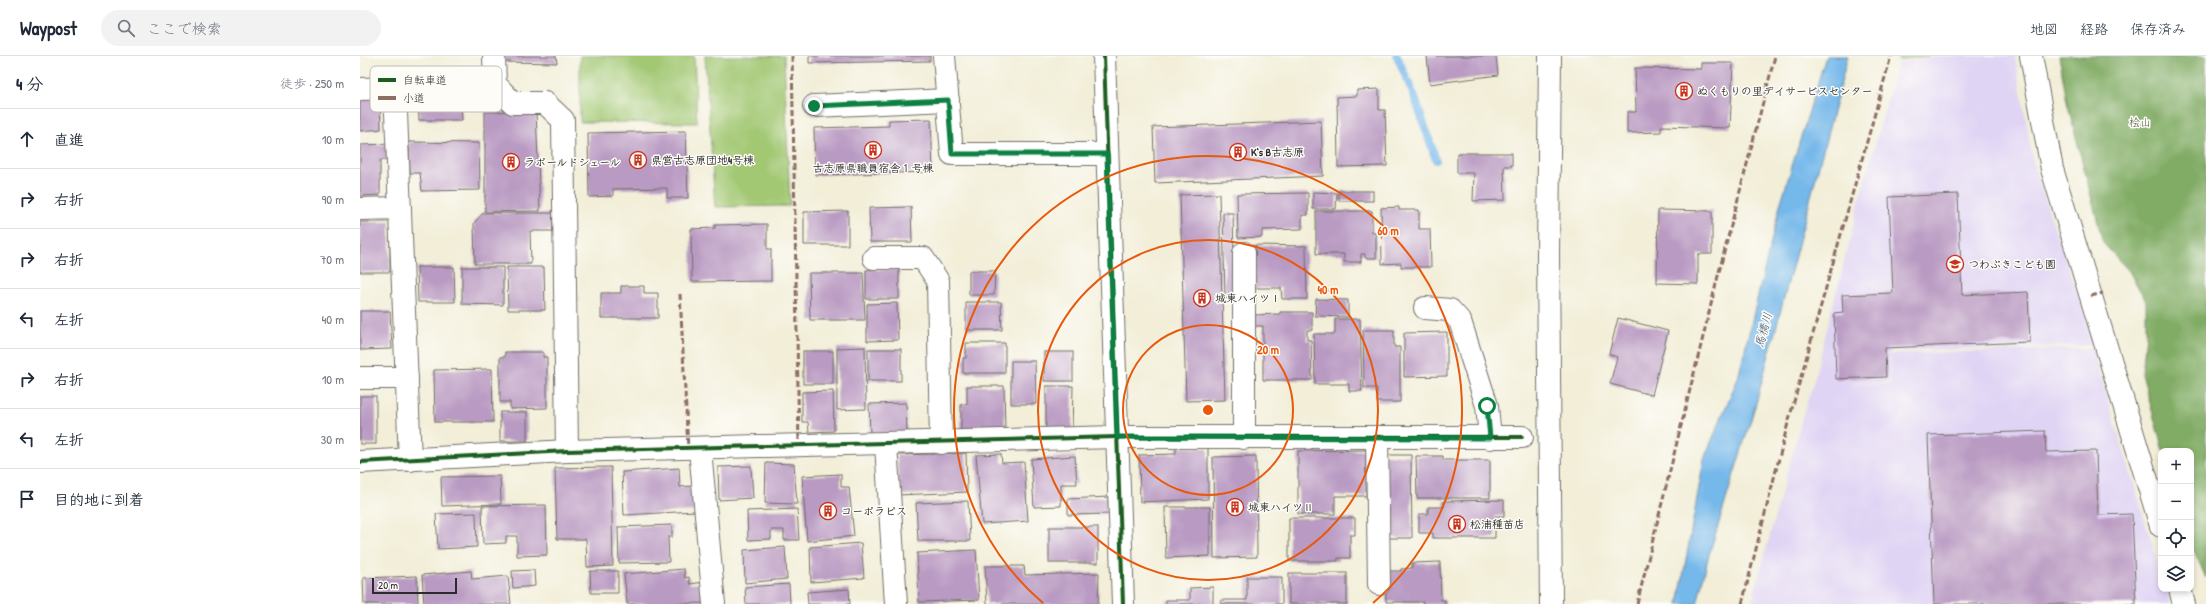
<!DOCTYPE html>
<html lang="ja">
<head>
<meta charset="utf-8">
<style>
  body { margin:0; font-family:"Patrick Hand","Klee One",sans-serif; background:#f2f2f3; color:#1f2937 }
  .controls { position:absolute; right:12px; bottom:12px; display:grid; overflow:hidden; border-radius:8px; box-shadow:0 2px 6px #0003 }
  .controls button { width:36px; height:36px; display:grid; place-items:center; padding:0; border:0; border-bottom:1px solid #e0e1e3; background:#fff; color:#1f2937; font:20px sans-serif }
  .scale { position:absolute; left:12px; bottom:10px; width:85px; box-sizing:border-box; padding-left:4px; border:2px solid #2b2b2b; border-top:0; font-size:11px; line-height:14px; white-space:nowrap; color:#2b2b2b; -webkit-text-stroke:3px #fdfcf7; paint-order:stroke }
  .stop { position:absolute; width:12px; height:12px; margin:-9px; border:3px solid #0b8043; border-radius:50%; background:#fff }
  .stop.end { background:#0b8043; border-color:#fff; box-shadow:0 1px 4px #0008 }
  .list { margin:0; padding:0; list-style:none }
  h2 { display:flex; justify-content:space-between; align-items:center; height:52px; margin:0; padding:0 16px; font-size:17px }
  h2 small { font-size:13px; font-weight:400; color:#747a83 }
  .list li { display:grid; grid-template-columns:26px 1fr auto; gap:12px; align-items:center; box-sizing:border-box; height:60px; padding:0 16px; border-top:1px solid #e0e1e3 }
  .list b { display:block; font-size:15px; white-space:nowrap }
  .list em { font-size:13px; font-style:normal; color:#747a83 }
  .icon { flex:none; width:22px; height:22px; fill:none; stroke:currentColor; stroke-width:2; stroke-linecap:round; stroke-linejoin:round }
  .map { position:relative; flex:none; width:1846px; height:548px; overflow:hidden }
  header { display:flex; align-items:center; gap:24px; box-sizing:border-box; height:56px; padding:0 20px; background:#fff; border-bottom:1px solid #e0e1e3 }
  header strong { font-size:19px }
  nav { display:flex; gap:22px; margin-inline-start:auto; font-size:14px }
  .search { width:280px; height:36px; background:#f2f2f3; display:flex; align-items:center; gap:10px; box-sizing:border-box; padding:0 14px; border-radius:22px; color:#747a83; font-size:15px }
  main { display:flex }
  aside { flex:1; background:#fff }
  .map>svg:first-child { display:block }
  .built { fill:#e0d4f4 }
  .green { fill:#a2c873; stroke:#667a4f }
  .forest { fill:#81ac65; stroke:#566c48 }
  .water { fill:#75b8ea; stroke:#50728a }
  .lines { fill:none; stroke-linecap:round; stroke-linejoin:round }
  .stream { stroke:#75b8ea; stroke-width:8 }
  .building { fill:#b99ac2 }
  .minor-casing { stroke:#716f68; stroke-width:24 }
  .minor { stroke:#fff; stroke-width:22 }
  .quiet { stroke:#8d6e63; stroke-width:3; stroke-dasharray:6 3; stroke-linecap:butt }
  .cycleway-casing { stroke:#fdfcf7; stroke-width:6 }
  .cycleway { stroke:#1b5e20; stroke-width:4 }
  .route { stroke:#0b8043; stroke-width:5 }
  .ring { fill:none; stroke:#e8590c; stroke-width:2 }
  .labels { text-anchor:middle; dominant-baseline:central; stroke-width:3; stroke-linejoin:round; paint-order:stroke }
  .poi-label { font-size:11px; font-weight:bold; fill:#2b2b2b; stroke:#fdfcf7; text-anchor:start }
  .park-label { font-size:11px; fill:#4f5a41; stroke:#fdfcf7 }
  .water-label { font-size:12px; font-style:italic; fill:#455c6e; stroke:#fdfcf7 }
  .key { fill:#fdfcf7; stroke:#bebdba; stroke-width:1 }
  .key-label { font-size:11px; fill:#2b2b2b }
  .centre { fill:#e8590c; stroke:#fdfcf7; stroke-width:2 }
  .ring-label { font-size:12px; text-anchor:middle; font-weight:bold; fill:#e8590c; stroke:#fdfcf7; stroke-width:3; stroke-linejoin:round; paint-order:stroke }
</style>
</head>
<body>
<header>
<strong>Waypost</strong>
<div class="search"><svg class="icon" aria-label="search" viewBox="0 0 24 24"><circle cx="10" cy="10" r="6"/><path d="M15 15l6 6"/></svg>ここで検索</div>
<nav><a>地図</a><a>経路</a><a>保存済み</a></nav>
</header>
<main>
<aside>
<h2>4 分<small>徒歩 · 250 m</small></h2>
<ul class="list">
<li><svg class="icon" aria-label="ahead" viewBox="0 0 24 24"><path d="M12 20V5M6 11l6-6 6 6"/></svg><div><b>直進</b></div><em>10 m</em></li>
<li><svg class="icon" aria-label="right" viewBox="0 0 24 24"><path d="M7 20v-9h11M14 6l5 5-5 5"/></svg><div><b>右折</b></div><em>90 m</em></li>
<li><svg class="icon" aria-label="right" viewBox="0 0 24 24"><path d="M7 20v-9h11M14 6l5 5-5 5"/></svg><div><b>右折</b></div><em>70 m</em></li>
<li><svg class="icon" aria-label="left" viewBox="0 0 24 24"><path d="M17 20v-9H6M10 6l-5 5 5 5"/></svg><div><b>左折</b></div><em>40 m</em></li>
<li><svg class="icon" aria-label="right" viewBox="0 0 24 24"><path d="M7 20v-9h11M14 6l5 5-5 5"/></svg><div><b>右折</b></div><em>10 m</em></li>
<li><svg class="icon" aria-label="left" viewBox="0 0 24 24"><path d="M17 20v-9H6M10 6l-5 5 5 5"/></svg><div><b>左折</b></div><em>30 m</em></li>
<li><svg class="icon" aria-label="arrive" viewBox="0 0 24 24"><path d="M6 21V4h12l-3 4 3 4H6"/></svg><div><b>目的地に到着</b></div></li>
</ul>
</aside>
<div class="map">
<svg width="1846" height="548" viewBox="0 0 1846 548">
  <rect width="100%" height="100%" fill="#fdfcf7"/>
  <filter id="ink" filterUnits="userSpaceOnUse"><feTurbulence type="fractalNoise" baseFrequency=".025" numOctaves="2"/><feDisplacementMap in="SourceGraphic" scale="8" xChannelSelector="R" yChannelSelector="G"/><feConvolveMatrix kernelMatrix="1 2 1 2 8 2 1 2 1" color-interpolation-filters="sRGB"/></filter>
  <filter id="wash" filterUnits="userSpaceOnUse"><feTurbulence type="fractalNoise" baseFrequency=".012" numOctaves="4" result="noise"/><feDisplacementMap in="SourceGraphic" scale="16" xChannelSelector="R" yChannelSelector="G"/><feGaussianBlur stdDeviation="0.9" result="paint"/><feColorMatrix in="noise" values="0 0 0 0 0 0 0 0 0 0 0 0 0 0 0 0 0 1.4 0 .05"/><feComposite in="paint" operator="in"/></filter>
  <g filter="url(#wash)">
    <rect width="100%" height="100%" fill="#f2eed8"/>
    <path class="built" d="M1581 0H1655L1674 111 1735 289 1530 295 1529 326 1485 328H1530L1531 298 1732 292 1801 516V533H1807L1810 548H1391L1444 355 1453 328 1504 127 1538 6Z"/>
    <g class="green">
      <path d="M220 0H334L337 67 220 66Z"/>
      <path d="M345 0H424L430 150 355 151Z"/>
      <path d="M1539 0H1570L1538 4Z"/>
    </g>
    <path class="forest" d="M1699 0H1846V522L1831 488V395H1803L1782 318 1786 278V245L1769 215 1743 187 1707 46Z"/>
    <path class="water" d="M1466 0H1488L1397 344 1348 502 1337 548H1318L1344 403 1378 322 1420 149Z"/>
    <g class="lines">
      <path class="stream" d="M1037 0 1055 42 1076 104"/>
    </g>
    <g id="blocks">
      <g class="building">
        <path d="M144 0H196L197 7 145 6Z"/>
        <path d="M449 0H570V5L449 7Z"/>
        <path d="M1067 0H1136L1138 19 1070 28Z"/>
        <path d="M1341 7H1373L1370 72 1301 70V76L1267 77V56H1276L1275 12 1341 13Z"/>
        <path d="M1019 33V54H1025L1027 110 978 111 977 41 997 40V34Z"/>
        <path d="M100 35 102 64H59L58 36Z"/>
        <path d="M0 41H20L21 73 0 75Z"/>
        <path d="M176 55 180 155 125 156V56Z"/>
        <path d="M571 63 573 116 455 119 454 72 529 70V64Z"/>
        <path d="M961 65 963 120 795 127 793 71Z"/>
        <path d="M326 75 328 142H307V132L253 133V140L229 141 228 77Z"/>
        <path d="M49 86 119 87 120 134 62 135 60 117H50Z"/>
        <path d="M31 88V104H20V139L0 140V89Z"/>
        <path d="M1097 97H1152V110H1144L1145 144 1113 145 1114 117H1097Z"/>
        <rect x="979" y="135" width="34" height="10"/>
        <path d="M953 136 977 137 976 153H953Z"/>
        <path d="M948 137V159H942V173L902 174V181L878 182 877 138Z"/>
        <path d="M859 138 865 344 826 345 820 139Z"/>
        <path d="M1598 138 1602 239 1668 236 1670 286 1525 292 1526 321 1476 323 1474 257 1483 256 1482 239 1533 237 1529 141Z"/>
        <path d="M551 151 552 186H510L509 152Z"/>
        <path d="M1039 151V154H1059V173H1070L1071 211H1041V207L1022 208 1021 152Z"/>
        <path d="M1298 154 1352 155V198H1338V228L1297 227Z"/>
        <path d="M488 155V189H444V156Z"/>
        <path d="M956 155H1012V177H1016V202H1005V198H1001V206H984V198H956Z"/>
        <path d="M123 157H193V175H170L171 208H115L114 167Z"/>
        <path d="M863 157H873L875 242H865Z"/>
        <rect x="0" y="166" width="30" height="50"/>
        <path d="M407 168V193H411V225L332 226 331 173 355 172V169Z"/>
        <path d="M895 189 946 190 947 243H922L921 232H895Z"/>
        <path d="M57 211H94L95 246H58Z"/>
        <path d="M102 211H143V249L102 248Z"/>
        <path d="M147 211H184L185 254H148Z"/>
        <path d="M539 213V243H506V214Z"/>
        <path d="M609 215H635L634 239H609Z"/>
        <path d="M449 217H503L505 264H450Z"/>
        <path d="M261 230H284V237H298V262H241V237H261Z"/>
        <path d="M956 243 988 244V261L955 260Z"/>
        <path d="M606 246H641L642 274H606Z"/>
        <path d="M537 247 538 284 507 285V248Z"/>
        <path d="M0 255H30L32 293 0 294Z"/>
        <path d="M920 256H952V274H947V284H951L952 324H903V270H894V259L920 258Z"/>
        <path d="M1258 262 1308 275 1292 339 1250 328 1257 301 1249 298Z"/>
        <path d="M975 263H1000L1002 335H989V328H955L954 278H975Z"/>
        <path d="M1003 274H1034V291H1040V346H1017V332H1004Z"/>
        <path d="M1087 276V320L1044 321V277Z"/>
        <path d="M606 287H645V317H603V302H606Z"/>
        <path d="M505 291 506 353 477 354V292Z"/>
        <rect x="508" y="293" width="33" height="32"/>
        <rect x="443" y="295" width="30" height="33"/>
        <path d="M145 296H183V301H187V352L150 353V346H140V301H145Z"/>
        <rect x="684" y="296" width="29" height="29"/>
        <path d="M651 305H675L676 348H651Z"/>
        <path d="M132 313 133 366H75L74 314Z"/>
        <path d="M607 330H644L645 375H601V348H607Z"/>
        <path d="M686 330H713L712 376H686Z"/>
        <path d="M473 335 474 375 449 376 448 366H442V336Z"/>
        <rect x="0" y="340" width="16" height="48"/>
        <path d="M546 347 547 377 510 378 509 348Z"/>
        <rect x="140" y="356" width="27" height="29"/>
        <path d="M1685 375 1686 396 1736 395 1738 459 1772 458 1776 548H1574L1568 379Z"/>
        <path d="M816 391 848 392V443L780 446 779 399 816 398Z"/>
        <path d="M1006 394V440H975V458H938V395Z"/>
        <path d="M606 397 607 436 538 439 537 399Z"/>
        <path d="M641 398 642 407 664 406 668 465 622 468 616 399Z"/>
        <path d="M1025 399H1051L1052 482H1024Z"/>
        <path d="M715 400 717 428H701V450L674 451 671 403Z"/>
        <path d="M896 400 897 501 854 502 853 401Z"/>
        <path d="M1056 400H1083V404H1130V442H1057Z"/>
        <path d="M406 407 434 408 437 448 405 447Z"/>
        <path d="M391 410 393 442 359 444 358 411Z"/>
        <path d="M251 411 253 510 227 511 226 483H197L195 412Z"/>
        <path d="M319 412 320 431 333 430 335 455 264 459 262 416Z"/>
        <path d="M481 418V431H489L494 480 447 485 442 420Z"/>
        <path d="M140 420 141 448 82 450 81 421Z"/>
        <path d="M748 441 749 458 708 459V443Z"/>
        <path d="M1144 444V460H1135V482H1073V477H1059V458H1068V451H1084V445Z"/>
        <path d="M608 445 610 485H558L556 447Z"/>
        <path d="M186 449 187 499 157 500V480H146V487L123 488 122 450Z"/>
        <path d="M805 451H850V500L806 502Z"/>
        <path d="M437 453 439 484H424V474H411V483L388 484 387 455Z"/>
        <path d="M116 457 117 491 78 493 76 458Z"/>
        <path d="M929 462H995V479H990V502H978V505H929Z"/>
        <path d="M312 469V481H308L309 506 259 507 258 471Z"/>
        <rect x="689" y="471" width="49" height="36"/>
        <path d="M501 487 504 522 451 526 450 491Z"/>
        <path d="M425 491 427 523 385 527 384 494Z"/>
        <path d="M616 494 619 544 559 546 557 497Z"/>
        <path d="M1080 506 1081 544H1085V548H1063V546H1026V515H1041V513L1052 512V507Z"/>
        <path d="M625 510H664L665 519 739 517 738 548H627Z"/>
        <path d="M324 513 325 522 329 521 330 528 345 526 347 547 267 548 264 518Z"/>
        <path d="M174 514 175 530 153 532 152 515Z"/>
        <path d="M111 515 112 523 148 520 151 548H64L62 519Z"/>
        <path d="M230 515H258V537H231Z"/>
        <rect x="929" y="517" width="58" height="31"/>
        <path d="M57 520 58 548H4L3 522Z"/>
        <path d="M887 521H922V548H861V544H887Z"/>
        <path d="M429 528 430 548H386L385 531Z"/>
        <path d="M853 531V548H806V544H830V532Z"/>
        <path d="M489 533 490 548H448L447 536Z"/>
      </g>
    </g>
  </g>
  <g filter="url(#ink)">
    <use href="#blocks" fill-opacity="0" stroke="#716f68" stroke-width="1"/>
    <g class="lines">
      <g class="minor-casing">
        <g id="minor">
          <path d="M134 0 135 28 153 47H185L203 64 207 395"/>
          <path d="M584 0 592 98H747"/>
          <path d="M744 0 763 548"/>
          <path d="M1190 0 1188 199 1191 548"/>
          <path d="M1671 0 1692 113 1801 470"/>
          <path d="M0 33 35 32 50 404"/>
          <path d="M454 50 588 44"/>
          <path d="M0 153 40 152"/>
          <path d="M884 197V382"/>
          <path d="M514 202H563L578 225 581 387"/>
          <path d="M1065 252 1090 254 1100 265 1127 350 1130 382"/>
          <path d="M0 322H47"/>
          <path d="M1017 382 1019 528"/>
          <path d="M526 388 536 548"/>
          <path d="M340 393 354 548"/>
          <path d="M0 406 207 395 757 381H1162"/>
          <path d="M1820 533 1824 548"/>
        </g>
      </g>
      <use href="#minor" class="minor"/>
      <g class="quiet">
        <path d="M432 0 439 390"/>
        <path d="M320 238 328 393"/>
        <path d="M1731 240 1743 237"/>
        <path d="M1277 548 1359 216 1415 0"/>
        <path d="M1382 548 1428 367 1531 0"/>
      </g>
      <g class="cycleway-casing">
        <g id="cycleway">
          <path d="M744 0 763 548"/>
          <path d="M0 406 207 395 757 381H1162"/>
        </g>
      </g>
      <use href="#cycleway" class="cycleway"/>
    </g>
  </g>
  <g class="lines" filter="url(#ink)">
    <path class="route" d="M454 50 588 44 592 98H747L757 381 1130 382 1127 350"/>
  </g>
  <g class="ring">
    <circle cx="848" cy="354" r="85"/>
    <circle cx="848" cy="354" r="170"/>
    <path d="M683 547A254 254 0 1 1 1013 547"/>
  </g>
  <defs>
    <g id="building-ring" transform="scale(0.9)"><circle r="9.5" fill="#fdfcf7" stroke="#c8321e" stroke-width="1.5"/><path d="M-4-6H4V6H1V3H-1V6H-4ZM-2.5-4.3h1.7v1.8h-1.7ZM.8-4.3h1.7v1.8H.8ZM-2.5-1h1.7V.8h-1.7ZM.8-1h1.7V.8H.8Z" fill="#c8321e"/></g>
    <g id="school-ring" transform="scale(0.9)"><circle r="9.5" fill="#fdfcf7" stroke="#c8321e" stroke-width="1.5"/><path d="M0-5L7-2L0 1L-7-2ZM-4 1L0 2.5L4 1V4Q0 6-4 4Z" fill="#c8321e"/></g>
  </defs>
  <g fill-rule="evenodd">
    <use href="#building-ring" x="1324" y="35"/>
    <use href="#building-ring" x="513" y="94"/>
    <use href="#building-ring" x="878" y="96"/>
    <use href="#building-ring" x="278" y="104"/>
    <use href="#building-ring" x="151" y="106"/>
    <use href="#school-ring" x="1595" y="208"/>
    <use href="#building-ring" x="842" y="242"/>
    <use href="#building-ring" x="875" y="451"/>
    <use href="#building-ring" x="468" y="455"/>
    <use href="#building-ring" x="1097" y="468"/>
  </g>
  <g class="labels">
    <g class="poi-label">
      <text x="1337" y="35">ぬくもりの里デイサービスセンター</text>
      <text x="891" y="96">K‘s B古志原</text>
      <text x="291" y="104">県営古志原団地4号棟</text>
      <text x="164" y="106">ラポールドシェール</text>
      <text x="513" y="112" text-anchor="middle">古志原県職員宿舎１号棟</text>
      <text x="1608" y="208">つわぶきこども園</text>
      <text x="855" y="242">城東ハイツⅠ</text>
      <text x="888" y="451">城東ハイツⅡ</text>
      <text x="481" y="455">コーポラピス</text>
      <text x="1110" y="468">松浦種苗店</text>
    </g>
    <g class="park-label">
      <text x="1780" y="66">桧山</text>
    </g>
    <g class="water-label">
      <text transform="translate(1403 274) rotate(-75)">馬橋川</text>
    </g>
  </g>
  <rect x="10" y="10" width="132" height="46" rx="6" class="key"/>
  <rect x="18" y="22" width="18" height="4" fill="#1b5e20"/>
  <rect x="18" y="40" width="18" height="4" fill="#8d6e63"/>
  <g class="key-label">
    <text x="43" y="28">自転車道</text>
    <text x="43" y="46">小道</text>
  </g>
  <circle cx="848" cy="354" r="6" class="centre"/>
  <g class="ring-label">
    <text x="1028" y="179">60 m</text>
    <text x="968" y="238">40 m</text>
    <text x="908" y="298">20 m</text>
  </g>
</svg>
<div class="controls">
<button>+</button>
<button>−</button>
<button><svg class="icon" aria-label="locate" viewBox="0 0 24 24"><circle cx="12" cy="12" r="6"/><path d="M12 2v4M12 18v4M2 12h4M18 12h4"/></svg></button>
<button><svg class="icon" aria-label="layers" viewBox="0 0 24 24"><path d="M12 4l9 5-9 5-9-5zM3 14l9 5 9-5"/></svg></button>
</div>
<div class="scale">20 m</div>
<div class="stop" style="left:1127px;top:350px"></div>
<div class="stop end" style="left:454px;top:50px"></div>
</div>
</main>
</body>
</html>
